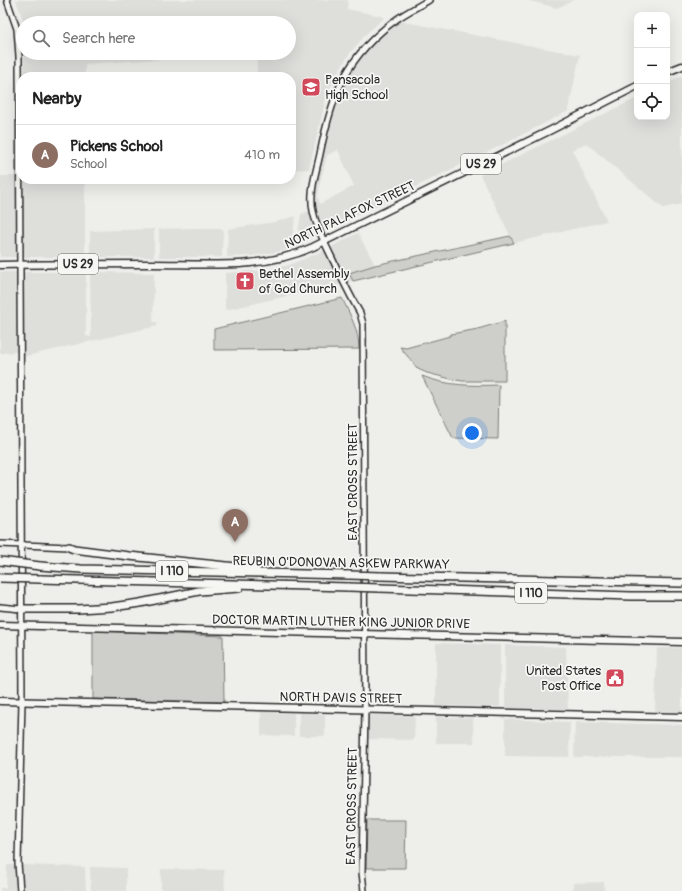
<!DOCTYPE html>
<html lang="en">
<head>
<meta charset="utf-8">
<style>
  body { margin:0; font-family:Pangolin,sans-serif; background:#f2f2f2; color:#222 }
  .controls { position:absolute; right:12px; top:12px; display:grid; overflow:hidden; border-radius:8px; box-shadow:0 4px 16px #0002 }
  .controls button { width:36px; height:36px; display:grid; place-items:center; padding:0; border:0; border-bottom:1px solid #e0e0e0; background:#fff; color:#222; font:20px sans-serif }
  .you { position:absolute; left:472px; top:433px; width:14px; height:14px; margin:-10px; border:3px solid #fff; border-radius:50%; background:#1a73e8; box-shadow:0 0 0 6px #1a73e833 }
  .badge { display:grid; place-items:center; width:26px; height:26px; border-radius:50%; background:#d1495b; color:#fff; font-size:13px; font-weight:700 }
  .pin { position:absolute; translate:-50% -33px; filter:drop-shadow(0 1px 2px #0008) }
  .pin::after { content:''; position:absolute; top:21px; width:14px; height:12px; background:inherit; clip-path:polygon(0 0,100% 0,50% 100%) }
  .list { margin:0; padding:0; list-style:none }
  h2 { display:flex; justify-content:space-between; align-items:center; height:52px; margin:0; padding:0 16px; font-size:17px }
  h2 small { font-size:13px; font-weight:400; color:#767676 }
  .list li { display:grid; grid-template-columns:26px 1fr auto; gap:12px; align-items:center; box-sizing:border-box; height:60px; padding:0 16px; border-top:1px solid #e0e0e0 }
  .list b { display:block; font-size:15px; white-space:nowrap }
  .list p { margin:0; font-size:13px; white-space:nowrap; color:#767676 }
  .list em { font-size:13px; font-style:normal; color:#767676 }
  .icon { flex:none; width:22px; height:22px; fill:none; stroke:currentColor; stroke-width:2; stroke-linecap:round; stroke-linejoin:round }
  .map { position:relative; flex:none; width:682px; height:891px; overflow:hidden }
  .search { position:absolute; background:#fff; box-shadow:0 4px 16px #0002; left:16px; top:16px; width:280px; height:44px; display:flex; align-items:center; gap:10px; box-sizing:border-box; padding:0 14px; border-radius:22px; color:#767676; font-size:15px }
  .panel { position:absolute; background:#fff; box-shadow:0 4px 16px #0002; left:16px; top:72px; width:280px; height:112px; border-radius:16px }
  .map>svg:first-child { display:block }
  .built { fill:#dededb; fill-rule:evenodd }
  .green { fill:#cececa; stroke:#7c7c7a }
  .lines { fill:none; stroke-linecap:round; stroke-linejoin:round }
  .minor-casing { stroke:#2b2b2b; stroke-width:8 }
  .major-casing { stroke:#2b2b2b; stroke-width:9 }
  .highway-casing { stroke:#2b2b2b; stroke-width:10 }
  .minor { stroke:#f6f6f2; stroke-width:5 }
  .major { stroke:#f6f6f2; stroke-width:6 }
  .highway { stroke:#f6f6f2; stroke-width:7 }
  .highway-bridge-casing { stroke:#2b2b2b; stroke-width:10; stroke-linecap:butt }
  .highway-bridge { stroke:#f6f6f2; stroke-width:7 }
  .labels { text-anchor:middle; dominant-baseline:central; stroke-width:3.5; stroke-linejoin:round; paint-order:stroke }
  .shield { fill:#f6f6f2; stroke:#686867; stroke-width:1 }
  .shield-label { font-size:12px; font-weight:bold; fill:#2b2b2b }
  .poi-label { font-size:13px; fill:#2b2b2b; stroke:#f6f6f2; text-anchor:start }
  .street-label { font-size:13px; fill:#2b2b2b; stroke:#f6f6f2 }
</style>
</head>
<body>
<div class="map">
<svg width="682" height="891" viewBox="0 0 682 891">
  <rect width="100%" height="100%" fill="#eeeeea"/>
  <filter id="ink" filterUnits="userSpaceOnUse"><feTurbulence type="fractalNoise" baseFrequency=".025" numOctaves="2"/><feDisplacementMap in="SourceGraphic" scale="8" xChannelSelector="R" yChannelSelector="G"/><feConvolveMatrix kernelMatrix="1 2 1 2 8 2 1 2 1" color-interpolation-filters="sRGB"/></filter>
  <g filter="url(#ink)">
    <g class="built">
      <path d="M16 0H348L347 9 381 16 384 18 367 33 350 53 336 75 326 98 309 169 291 170V77H257V60L222 55 85 64V77H24V53H289V23H24Z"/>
      <path d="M526 0H574L557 8Z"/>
      <path d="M399 21 580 55 568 111 510 141 322 232 315 210V190L332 113 341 88 355 64 367 49 380 36ZM338 150 354 186 320 204 318 197 320 183 327 155Z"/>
      <path d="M682 76V204L663 208 586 143 572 150 607 221 514 243 480 175 637 98V117H667V83Z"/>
      <path d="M0 176H16L17 257H0Z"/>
      <path d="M21 179H85V257H22Z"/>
      <path d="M310 211 318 234 296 246 301 214Z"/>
      <path d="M296 216 290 248 282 251 252 256 227 257 228 229 275 222Z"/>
      <path d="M195 228 223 229 222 257H159V229Z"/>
      <path d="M154 229V257H90V231Z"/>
      <path d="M358 233 375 265 349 273 353 281 346 282 329 248Z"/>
      <path d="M325 250 341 284 225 310V273L264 270 289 265Z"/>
      <path d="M0 272H17V352L0 353Z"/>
      <path d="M22 272H86V336L91 337 90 272 154 273 153 322H157V326L22 357Z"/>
      <path d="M436 643 500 645V707L436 706Z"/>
      <path d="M505 645 566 647 568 709 505 708Z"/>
      <path d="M657 648H682V712L655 711Z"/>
      <path d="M261 712 294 713V736L261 735Z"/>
      <path d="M299 713 325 714V736H299Z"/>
      <path d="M367 715 415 716 414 740 367 739Z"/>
      <path d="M436 717 473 718 474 743H436Z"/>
      <path d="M505 719 570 722 569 757 505 756Z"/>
      <path d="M575 722 682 725V757H574Z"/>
      <path d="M7 865H16L18 891H0V888H6Z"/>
      <path d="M20 865 85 867 86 891H23Z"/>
      <path d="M90 867 126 868V891H91Z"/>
      <path d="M161 869 224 870 225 891H161Z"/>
      <path d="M604 882V891H573V883Z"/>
    </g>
    <g class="green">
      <path d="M510 236 514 243 353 281 349 273 375 265Z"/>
      <path d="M342 298C350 315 359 330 359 349L214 350V329Z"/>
      <path d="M505 321V381H462L451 379 427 373 418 369 400 347 406 348 450 336 451 334 478 329Z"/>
      <path d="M422 376C447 386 472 386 499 385L498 439 453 438Z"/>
      <path d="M93 631 223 636 224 702 93 699Z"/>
      <path d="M367 820H406L405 868H366Z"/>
    </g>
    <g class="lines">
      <g class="minor-casing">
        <g id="minor">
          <path d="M7 0 17 29 19 56 22 701 18 863 20 891"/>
          <path d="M0 544 69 547"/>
          <path d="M0 607 21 609"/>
          <path d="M364 891 362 872 365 710 363 324 360 313C349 294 340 275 331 256 324 241 316 227 313 211 309 192 316 173 320 154 332 94 346 56 397 19 407 12 419 6 429 0"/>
        </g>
      </g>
      <g class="major-casing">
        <g id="major">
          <path d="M667 72 682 66"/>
          <path d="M0 265C51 264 101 264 152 264 206 264 263 270 313 247L551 130 637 86"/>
          <path d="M0 625 682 642"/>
          <path d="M0 701 682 717"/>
        </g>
      </g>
      <g class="highway-casing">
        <g id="highway">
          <path d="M69 547 74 549 129 556 256 569"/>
          <path d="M40 566 81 569 349 575"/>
          <path d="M380 576 682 583"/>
          <path d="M40 579 349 587"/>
          <path d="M379 588 631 596H682"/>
          <path d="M21 609H78L112 607 140 603 199 591 239 588"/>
        </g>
      </g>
      <use href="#minor" class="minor"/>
      <use href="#major" class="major"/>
      <use href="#highway" class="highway"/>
      <g class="highway-bridge-casing">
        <g id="highway-bridge">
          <path d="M0 561 40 566"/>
          <path d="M349 575 380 576"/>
          <path d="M0 578 40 579"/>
          <path d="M349 587 379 588"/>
        </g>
      </g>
      <use href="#highway-bridge" class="highway-bridge"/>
    </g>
  </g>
  <defs>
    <g id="school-square" transform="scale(1)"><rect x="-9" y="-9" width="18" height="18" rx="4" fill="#d1495b" stroke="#f6f6f2"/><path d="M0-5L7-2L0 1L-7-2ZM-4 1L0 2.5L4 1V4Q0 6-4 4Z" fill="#fff"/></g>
    <g id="church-square" transform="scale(1)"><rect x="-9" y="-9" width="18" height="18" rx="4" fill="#d1495b" stroke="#f6f6f2"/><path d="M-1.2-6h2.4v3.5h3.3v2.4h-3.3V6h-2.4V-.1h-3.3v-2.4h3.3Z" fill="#fff"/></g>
    <g id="civic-square" transform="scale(1)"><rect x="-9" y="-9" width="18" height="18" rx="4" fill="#d1495b" stroke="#f6f6f2"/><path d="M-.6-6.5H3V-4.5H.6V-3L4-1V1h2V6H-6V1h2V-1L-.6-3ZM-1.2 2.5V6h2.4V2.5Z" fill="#fff"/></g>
  </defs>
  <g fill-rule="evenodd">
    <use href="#school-square" x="311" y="87"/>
    <use href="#church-square" x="245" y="281"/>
    <use href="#civic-square" x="615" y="678"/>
  </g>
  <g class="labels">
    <g class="shield">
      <rect x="461" y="154" width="40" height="20" rx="3"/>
      <rect x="58" y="254" width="40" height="20" rx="3"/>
      <rect x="156" y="561" width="32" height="20" rx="3"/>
      <rect x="515" y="583" width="32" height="20" rx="3"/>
    </g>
    <g class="shield-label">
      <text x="481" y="164">US 29</text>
      <text x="78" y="264">US 29</text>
      <text x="172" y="571">I 110</text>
      <text x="531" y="593">I 110</text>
    </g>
    <g class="poi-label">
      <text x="325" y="80">Pensacola<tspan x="325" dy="15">High School</tspan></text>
      <text x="259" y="274">Bethel Assembly<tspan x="259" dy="15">of God Church</tspan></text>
      <text x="601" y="671" text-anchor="end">United States<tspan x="601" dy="15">Post Office</tspan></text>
    </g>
    <g class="street-label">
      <text transform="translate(350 215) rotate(-25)">NORTH PALAFOX STREET</text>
      <text transform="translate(353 482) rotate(-90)">EAST CROSS STREET</text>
      <text transform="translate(341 563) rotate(1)">REUBIN O'DONOVAN ASKEW PARKWAY</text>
      <text transform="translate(341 622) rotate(1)">DOCTOR MARTIN LUTHER KING JUNIOR DRIVE</text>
      <text transform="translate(341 698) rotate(1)">NORTH DAVIS STREET</text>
      <text transform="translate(352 806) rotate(-89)">EAST CROSS STREET</text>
    </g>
  </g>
</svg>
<div class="controls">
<button>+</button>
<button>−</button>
<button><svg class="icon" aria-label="locate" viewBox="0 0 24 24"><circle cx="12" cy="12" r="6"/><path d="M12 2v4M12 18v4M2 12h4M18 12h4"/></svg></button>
</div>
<div class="you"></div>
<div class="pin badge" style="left:235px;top:542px;background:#8d6e63">A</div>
<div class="search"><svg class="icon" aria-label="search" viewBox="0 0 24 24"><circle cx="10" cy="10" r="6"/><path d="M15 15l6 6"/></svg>Search here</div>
<section class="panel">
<h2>Nearby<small></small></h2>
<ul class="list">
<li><span class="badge" style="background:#8d6e63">A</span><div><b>Pickens School</b><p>School</p></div><em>410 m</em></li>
</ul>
</section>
</div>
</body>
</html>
